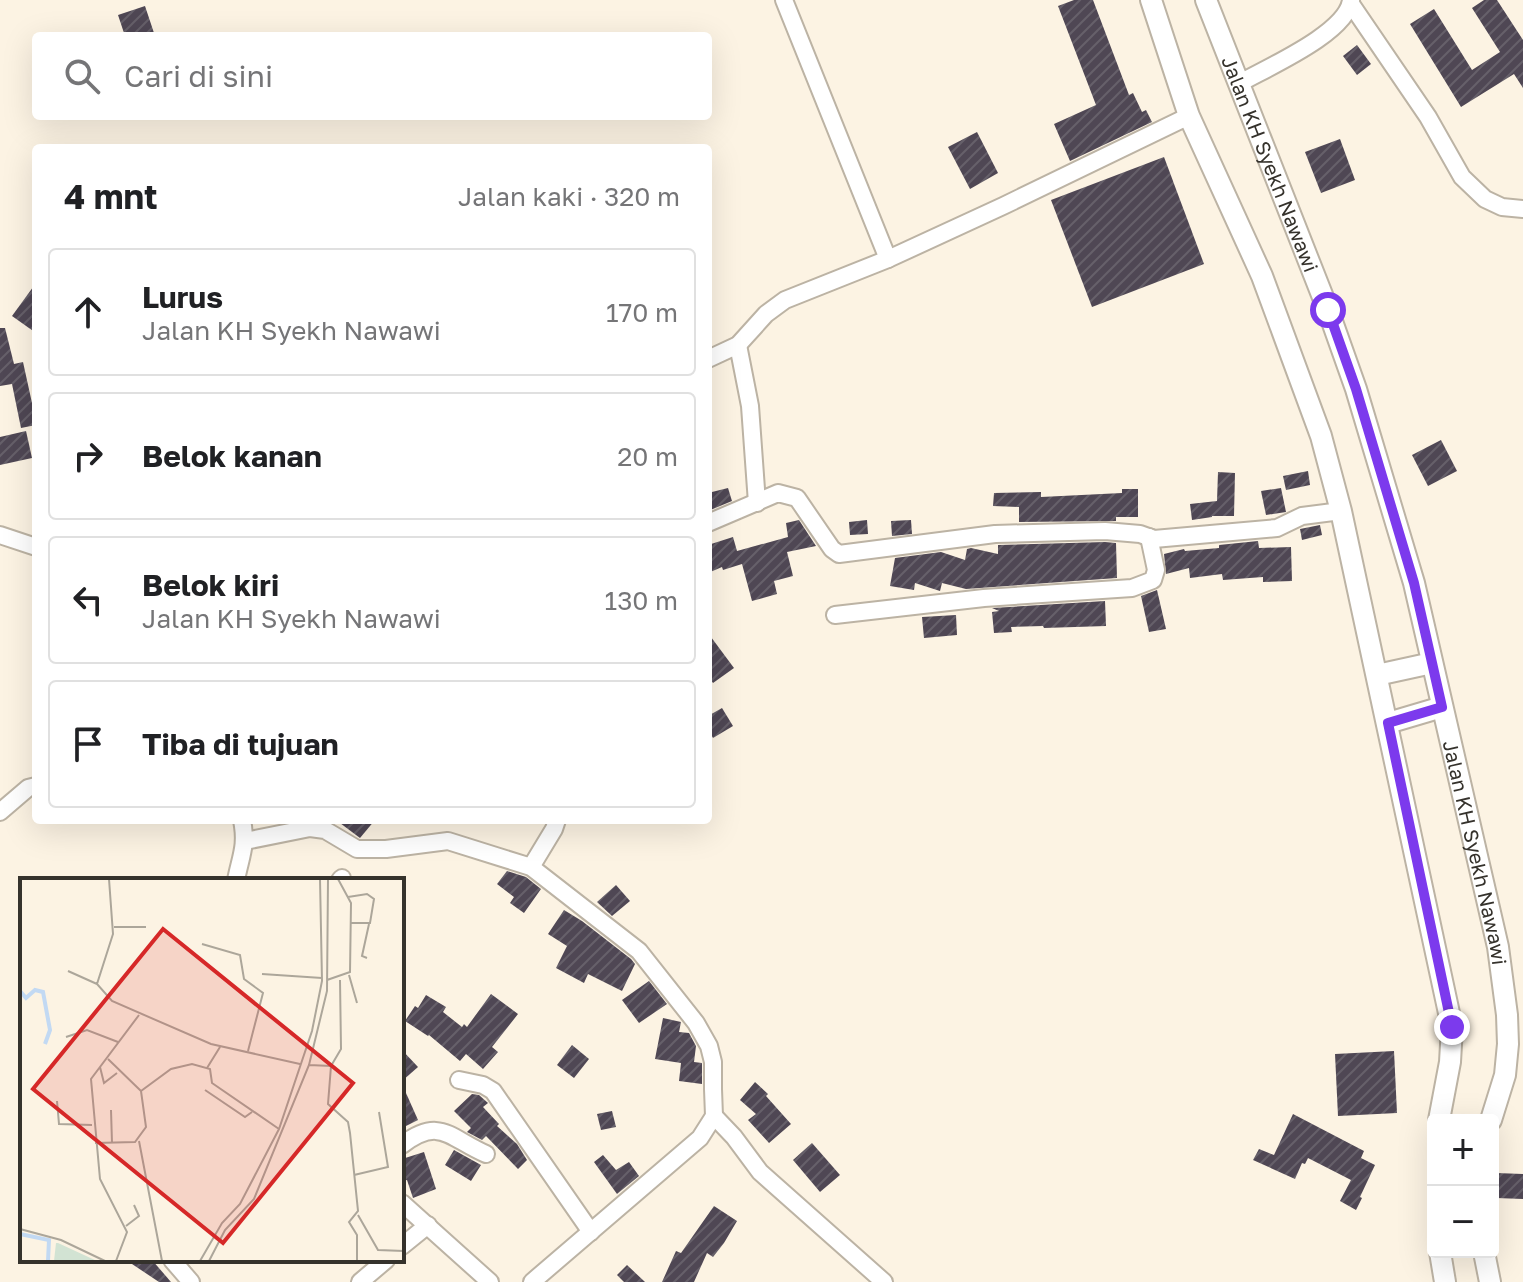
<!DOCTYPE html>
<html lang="id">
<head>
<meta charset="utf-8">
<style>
  body { margin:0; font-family:"Golos Text",sans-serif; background:#f6f6f6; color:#202124 }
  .controls { position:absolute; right:24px; bottom:24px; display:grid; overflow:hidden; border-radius:8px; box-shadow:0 8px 32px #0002 }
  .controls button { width:72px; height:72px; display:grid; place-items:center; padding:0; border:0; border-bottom:2px solid #e0e0e0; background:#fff; color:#202124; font:40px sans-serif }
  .stop { position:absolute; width:24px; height:24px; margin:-18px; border:6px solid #7c3aed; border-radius:50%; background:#fff }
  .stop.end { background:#7c3aed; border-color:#fff; box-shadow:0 2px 8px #0008 }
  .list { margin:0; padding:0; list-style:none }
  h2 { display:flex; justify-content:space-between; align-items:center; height:104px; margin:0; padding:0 32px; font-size:34px }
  h2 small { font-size:26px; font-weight:400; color:#757577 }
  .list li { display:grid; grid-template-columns:52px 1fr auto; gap:24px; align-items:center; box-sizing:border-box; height:128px; margin:0 16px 16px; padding:0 16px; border:2px solid #e0e0e0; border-radius:8px }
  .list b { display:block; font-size:30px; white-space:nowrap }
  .list p { margin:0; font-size:26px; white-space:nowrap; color:#757577 }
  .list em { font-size:26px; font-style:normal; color:#757577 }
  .icon { flex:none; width:44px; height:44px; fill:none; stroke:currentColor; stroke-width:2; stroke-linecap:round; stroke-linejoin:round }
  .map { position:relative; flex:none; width:1523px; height:1282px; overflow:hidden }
  .search { position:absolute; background:#fff; box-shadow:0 8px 32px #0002; left:32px; top:32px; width:680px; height:88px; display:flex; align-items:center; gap:20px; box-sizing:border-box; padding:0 28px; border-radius:8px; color:#757577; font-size:30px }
  .panel { position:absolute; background:#fff; box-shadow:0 8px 32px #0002; left:32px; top:144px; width:680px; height:680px; border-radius:8px }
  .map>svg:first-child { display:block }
  .building { fill:url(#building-hatch) }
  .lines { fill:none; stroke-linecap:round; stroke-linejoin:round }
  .minor-casing { stroke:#bcb3a4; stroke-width:20 }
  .major-casing { stroke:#bcb3a4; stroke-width:24 }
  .minor { stroke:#fff; stroke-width:16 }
  .major { stroke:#fff; stroke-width:20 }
  .route { stroke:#7c3aed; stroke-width:10 }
  .labels { text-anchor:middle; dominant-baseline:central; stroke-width:8; stroke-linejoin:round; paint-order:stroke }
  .street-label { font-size:20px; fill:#35322c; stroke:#fff }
  .inset-river { fill:none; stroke:#c2d9f3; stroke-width:4 }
  .inset-road { fill:none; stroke:#aca69a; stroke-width:2 }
  .view { fill:#d62828; fill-opacity:0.15; stroke:#d62828; stroke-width:4 }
  .inset-edge { fill:none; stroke:#35322c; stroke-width:4 }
</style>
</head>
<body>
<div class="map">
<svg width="1523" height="1282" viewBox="0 0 1523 1282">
  <defs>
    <pattern id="building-hatch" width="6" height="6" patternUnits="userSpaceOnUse" patternTransform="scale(2)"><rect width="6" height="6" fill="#4f4754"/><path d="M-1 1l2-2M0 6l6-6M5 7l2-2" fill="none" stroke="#66606a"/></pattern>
  </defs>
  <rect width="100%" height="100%" fill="#fcf3e3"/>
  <g class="building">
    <path d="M1074 0H1093L1129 95 1133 93 1142 112 1146 110 1152 122 1070 161 1054 124 1096 105 1058 6Z"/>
    <path d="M1484 0H1497L1523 40V88L1514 74 1461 107 1410 24 1434 9 1472 70 1500 52 1472 8Z"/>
    <path d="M145 6 155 36H125L118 15Z"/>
    <path d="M1357 45 1371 64 1357 75 1343 56Z"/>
    <path d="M977 132 998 173 970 189 948 147Z"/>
    <path d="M1340 139 1355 180 1321 193 1305 152Z"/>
    <path d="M1164 157 1204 264 1092 307 1051 200Z"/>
    <path d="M36 283V333L12 316Z"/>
    <path d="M0 328H5L14 364 23 362 32 403 36 402V425L21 428 12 384 0 386Z"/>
    <path d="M26 431 32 458 0 465V437Z"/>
    <path d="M1441 440 1457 471 1428 486 1412 455Z"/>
    <path d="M1308 471 1310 485 1286 490 1283 476Z"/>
    <path d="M1218 472 1235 473 1234 516H1212V517L1192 520 1190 504 1217 501Z"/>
    <path d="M728 488 732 501 708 511V493Z"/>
    <path d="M1281 488 1286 512 1266 515 1261 491Z"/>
    <path d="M1122 489H1138V517H1116V521L1019 522V507L993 506 994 493 1041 492V497L1122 493Z"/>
    <path d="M799 520 816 546 787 552 793 576 774 581 777 594 752 601 742 564 723 570 722 567 708 573V545L733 537 737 551 788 537 786 523Z"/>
    <path d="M867 520 868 534 850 535 849 522Z"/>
    <path d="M911 520 912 534 892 536 891 521Z"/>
    <path d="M1320 525 1322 535 1302 540 1300 529Z"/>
    <path d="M1258 541 1259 548 1291 547 1292 581 1263 582V577L1223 580 1222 574 1190 578 1189 568 1166 574 1164 554 1184 549 1185 551 1219 548V545Z"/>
    <path d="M1105 542 1116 543 1117 578 966 589 942 583 940 591 915 583 914 590 890 586 895 558 941 552 965 560 967 549 971 548 998 554V545Z"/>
    <path d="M1157 590 1166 629 1149 632 1141 596Z"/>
    <path d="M1105 601 1106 626 1044 628 1043 626 1011 627 1012 632 994 633 992 612 999 611 992 608Z"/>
    <path d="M956 615 957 635 924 638 922 617Z"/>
    <path d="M708 633 734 668 713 683 708 676Z"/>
    <path d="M722 708 733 726 713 738 708 729V716Z"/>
    <path d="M336 820H375L360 838Z"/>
    <path d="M507 871 526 877 541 889 524 913 510 903 514 897 497 884Z"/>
    <path d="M616 885 630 901 612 916 597 902Z"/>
    <path d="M564 910 582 921 631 959 635 964 622 991 588 974 584 983 556 968 567 946 548 934Z"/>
    <path d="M649 981 667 1004 639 1023 622 1000Z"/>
    <path d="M491 994 518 1014 492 1047 498 1052 483 1069 466 1054 460 1061 429 1035 428 1036 405 1021 415 1006 418 1008 426 995 446 1007 443 1012 462 1027 464 1024 467 1027Z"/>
    <path d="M663 1018 681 1022 679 1032 689 1033 696 1046 694 1062 702 1063V1084L679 1081 681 1063 655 1059Z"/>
    <path d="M572 1045 589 1059 574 1078 557 1065Z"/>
    <path d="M402 1050 418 1067 402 1081Z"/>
    <path d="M1394 1051 1397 1113 1338 1116 1335 1054Z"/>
    <path d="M755 1082 768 1094 766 1096 791 1124 769 1143 748 1120 756 1114 740 1100Z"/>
    <path d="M402 1084 418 1120 402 1128Z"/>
    <path d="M472 1094 479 1095 488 1103 483 1107 499 1124 497 1126 517 1144 527 1160 518 1169 486 1136 482 1140 467 1132 471 1128 454 1111Z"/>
    <path d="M612 1111 616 1127 601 1130 597 1114Z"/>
    <path d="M1293 1114 1364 1151 1361 1158 1375 1165 1360 1197 1362 1198 1356 1210 1340 1201 1351 1180 1308 1158 1305 1164 1302 1163 1295 1179 1253 1160 1259 1149 1274 1155Z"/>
    <path d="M812 1143 840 1175 820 1192 793 1160Z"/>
    <path d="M454 1150 481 1165 471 1181 445 1165Z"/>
    <path d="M424 1152 436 1189 413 1198 407 1180 402 1181V1159Z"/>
    <path d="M603 1155 616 1170 629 1162 639 1176 617 1194 594 1162Z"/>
    <path d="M1496 1173 1523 1174V1199L1496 1198Z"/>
    <path d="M714 1206 737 1221 724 1243 713 1257 707 1253 694 1282H662L676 1251 681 1253Z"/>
    <path d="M126 1260H152L171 1282H159Z"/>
    <path d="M627 1265 645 1282H624L617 1275Z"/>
  </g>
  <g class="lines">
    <g class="minor-casing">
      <g id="minor">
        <path d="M784 0 888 259"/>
        <path d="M1351 4 1428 117 1462 177 1485 199 1502 207 1523 209"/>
        <path d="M1240 83C1268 67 1347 33 1351 0"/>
        <path d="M738 345 750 406 757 503"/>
        <path d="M708 359 738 345 766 314 785 300 888 259 1003 206 1189 116"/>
        <path d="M708 523 778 493 797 498 832 549 839 554 995 534 1105 531 1140 534 1154 539 1277 528 1302 516 1341 511"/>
        <path d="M0 535 36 547"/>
        <path d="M835 615 984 598 1132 588 1153 580 1156 570 1149 537"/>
        <path d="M0 812 28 788 36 786"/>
        <path d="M245 841 310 828 325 830 357 849H386L448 841 531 867 639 951 696 1023 709 1046 713 1062V1089L714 1116 700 1138 532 1282"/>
        <path d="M531 867 554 829 557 820"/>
        <path d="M236 880C241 855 247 846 242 820"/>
        <path d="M340 880 342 878"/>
        <path d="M459 1080 483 1085 493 1091 591 1232"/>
        <path d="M714 1116 734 1137 760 1172 884 1282"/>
        <path d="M402 1145C440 1116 449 1138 486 1154"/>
        <path d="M402 1203 490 1282"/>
        <path d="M402 1246 428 1225"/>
        <path d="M172 1260 191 1282"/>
        <path d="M360 1282 386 1260"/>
      </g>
    </g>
    <g class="major-casing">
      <g id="major">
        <path d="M1151 0 1189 116 1262 276 1321 436 1341 511 1452 1027 1450 1062 1439 1120"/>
        <path id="s1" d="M1206 0 1328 310 1356 389 1414 583 1498 947 1507 1015 1508 1044 1505 1075 1491 1120"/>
        <path d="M1377 675 1432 663"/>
        <path d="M1388 723 1442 707"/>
        <path d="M1440 1252 1445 1282"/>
        <path d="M1484 1252 1490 1282"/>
      </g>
    </g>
    <use href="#minor" class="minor"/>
    <use href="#major" class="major"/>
  </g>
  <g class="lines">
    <path class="route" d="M1328 310 1356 389 1414 583 1442 707 1388 723 1452 1027"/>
  </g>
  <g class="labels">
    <g class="street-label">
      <text stroke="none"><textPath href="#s1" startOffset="176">Jalan KH Syekh Nawawi</textPath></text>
      <text stroke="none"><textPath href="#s1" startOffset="896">Jalan KH Syekh Nawawi</textPath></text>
    </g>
  </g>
  <g transform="translate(20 878)">
    <rect width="384" height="384" fill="#fcf3e3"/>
    <path d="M36 365H38L77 383H34Z" fill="#d2e3d3"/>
    <path class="inset-river" d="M0 113 6 120 15 112 23 114 30 152 25 166M0 356 29 362 28 383"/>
    <path class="inset-road" d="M89 1 93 56 77 106 92 123 191 166 280 186M328 19 347 16 354 21 350 45H331M94 49H126M182 66 220 77 224 101 243 115 228 173M347 80 342 78 349 46M48 93 77 106M242 96 302 100M329 97 337 125M307 102 330 94 331 25 318 1M46 159 67 152 98 164M289 187 311 188 321 171 320 102M311 188 308 226 328 244 330 255 338 333 329 344 337 357V383M80 189 84 205 97 195M187 190 200 169M185 212 225 239 232 234M121 213 151 191 172 186 190 191 192 205 259 251M37 223 39 246 72 247M91 232 92 265M119 263 142 383M75 265 115 264 126 249 121 213 88 181M334 297 368 289 359 234M338 337 358 372 384 373M106 348 119 338 114 327M0 351 41 362 85 383M96 383 107 354 80 301 71 201 119 137M180 383 202 345 220 326 259 251 292 153 302 103 300 1M189 383 205 352 234 321 289 187 307 113 308 1"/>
    <path class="view" d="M143 51 333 205 203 365 13 211Z"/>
    <rect width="384" height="384" class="inset-edge"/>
  </g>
</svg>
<div class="controls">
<button>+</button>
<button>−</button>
</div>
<div class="stop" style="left:1328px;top:310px"></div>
<div class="stop end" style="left:1452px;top:1027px"></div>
<div class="search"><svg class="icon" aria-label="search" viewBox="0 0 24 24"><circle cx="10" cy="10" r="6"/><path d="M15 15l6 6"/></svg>Cari di sini</div>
<section class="panel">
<h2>4 mnt<small>Jalan kaki · 320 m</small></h2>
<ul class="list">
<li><svg class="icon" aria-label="ahead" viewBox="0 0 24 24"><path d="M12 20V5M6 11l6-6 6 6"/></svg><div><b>Lurus</b><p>Jalan KH Syekh Nawawi</p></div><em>170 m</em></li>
<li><svg class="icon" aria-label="right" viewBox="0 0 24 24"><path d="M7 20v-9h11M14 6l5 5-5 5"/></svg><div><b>Belok kanan</b></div><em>20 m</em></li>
<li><svg class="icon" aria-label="left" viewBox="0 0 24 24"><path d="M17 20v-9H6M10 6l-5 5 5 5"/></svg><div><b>Belok kiri</b><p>Jalan KH Syekh Nawawi</p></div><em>130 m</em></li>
<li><svg class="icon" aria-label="arrive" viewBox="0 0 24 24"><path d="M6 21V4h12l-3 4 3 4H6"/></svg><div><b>Tiba di tujuan</b></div></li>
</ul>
</section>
</div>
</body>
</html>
